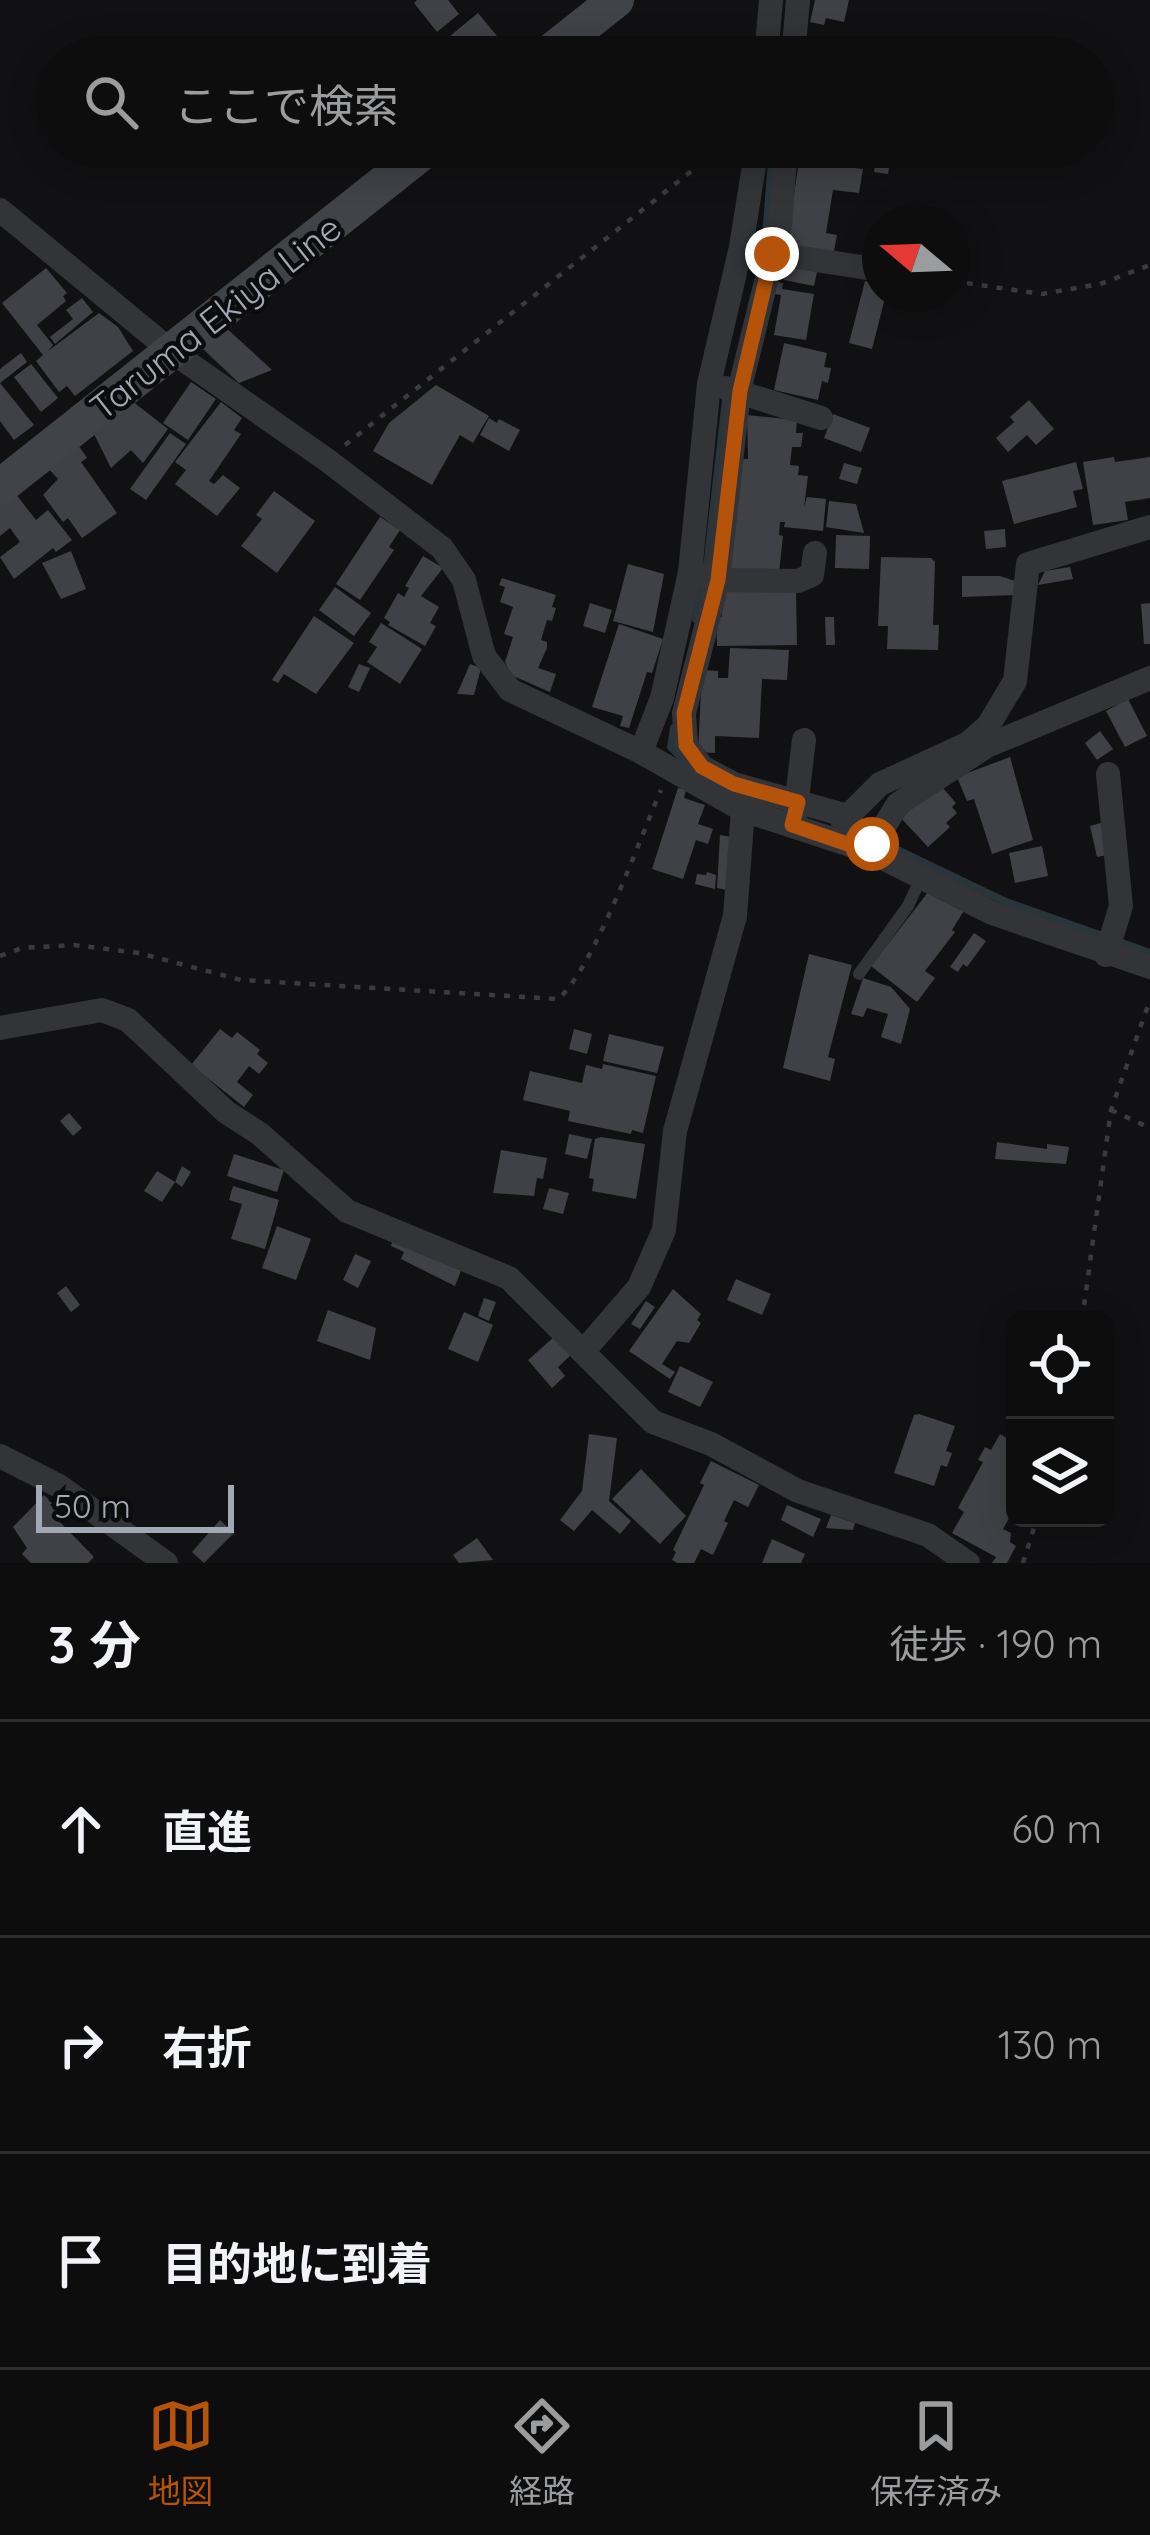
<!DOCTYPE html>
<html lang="ja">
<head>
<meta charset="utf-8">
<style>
  body { margin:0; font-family:Quicksand,"Noto Sans JP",sans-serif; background:#161617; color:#f1f3f6 }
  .controls { position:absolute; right:36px; bottom:36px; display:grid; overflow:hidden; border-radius:18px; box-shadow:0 6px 30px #0003 }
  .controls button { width:108px; height:108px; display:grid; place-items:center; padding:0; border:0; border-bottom:3px solid #2d2d2e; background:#0d0d0e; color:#f1f3f6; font:60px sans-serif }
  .compass { position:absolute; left:862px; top:204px; width:108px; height:108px; border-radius:50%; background:#0d0d0e; box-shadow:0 6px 30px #0003; rotate:289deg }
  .scale { position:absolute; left:36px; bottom:30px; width:198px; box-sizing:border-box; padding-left:12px; border:6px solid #a2a9b4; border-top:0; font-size:33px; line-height:42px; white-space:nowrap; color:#a2a9b4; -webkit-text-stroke:9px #0c0c0e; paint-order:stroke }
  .stop { position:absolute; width:36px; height:36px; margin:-27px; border:9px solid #b45309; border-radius:50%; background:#fff }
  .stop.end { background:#b45309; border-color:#fff; box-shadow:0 3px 12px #0008 }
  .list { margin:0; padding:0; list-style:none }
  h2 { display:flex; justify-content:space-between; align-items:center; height:156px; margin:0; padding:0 48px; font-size:51px }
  h2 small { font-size:39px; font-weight:400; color:#9a9c9e }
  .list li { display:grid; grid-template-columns:78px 1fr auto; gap:36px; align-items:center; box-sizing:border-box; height:216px; padding:0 48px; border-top:3px solid #2d2d2e }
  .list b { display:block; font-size:45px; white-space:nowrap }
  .list em { font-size:39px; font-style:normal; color:#9a9c9e }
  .icon { flex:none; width:66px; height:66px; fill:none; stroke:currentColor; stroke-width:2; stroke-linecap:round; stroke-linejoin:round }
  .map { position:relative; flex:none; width:1150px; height:1563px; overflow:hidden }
  .search { position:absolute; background:#0d0d0e; box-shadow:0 6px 30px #0003; left:36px; right:36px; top:36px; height:132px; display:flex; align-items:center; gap:30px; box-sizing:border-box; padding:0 42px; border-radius:66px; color:#9a9c9e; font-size:45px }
  .sheet { height:804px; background:#0d0d0e }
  nav { display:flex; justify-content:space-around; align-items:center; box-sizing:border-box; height:168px; border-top:3px solid #2d2d2e; background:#0d0d0e; font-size:33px; color:#9a9c9e }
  nav a { display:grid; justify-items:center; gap:6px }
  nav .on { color:#b45309 }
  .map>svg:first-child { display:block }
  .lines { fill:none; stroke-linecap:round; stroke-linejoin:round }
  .stream { stroke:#2a353b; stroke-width:8 }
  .building { fill:#404146 }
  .path { stroke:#383b3f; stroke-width:4.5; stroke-dasharray:6 9; stroke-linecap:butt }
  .lane { stroke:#323438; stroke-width:12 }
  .street { stroke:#323438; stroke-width:24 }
  .secondary { stroke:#404348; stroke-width:36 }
  .route { stroke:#b45309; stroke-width:15 }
  .labels { text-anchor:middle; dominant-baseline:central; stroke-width:9; stroke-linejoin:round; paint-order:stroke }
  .street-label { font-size:36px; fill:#a2a9b4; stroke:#0c0c0e }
</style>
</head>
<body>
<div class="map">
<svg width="1150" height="1563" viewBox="0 0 1150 1563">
  <rect width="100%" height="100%" fill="#111113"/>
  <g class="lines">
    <g class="stream">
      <path d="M766 237 773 147"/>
      <path d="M696 619 708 558 727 391"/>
      <path d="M674 728 671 747 685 761"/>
      <path d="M835 824 864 834 1006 902 1150 953"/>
    </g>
  </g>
  <g class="building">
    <path d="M417 0H448L459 14 437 32 414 3Z"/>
    <path d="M815 0H849L844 22 826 18 824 25 810 22Z"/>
    <path d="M478 13 506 47 498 54 495 49 485 57H439L433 50Z"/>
    <path d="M801 147H848L845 167 863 169 859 193 833 190 826 233 837 235 833 256 786 249Z"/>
    <path d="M876 154 891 156 888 174 874 172Z"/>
    <path d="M786 266 817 272 814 286 784 280Z"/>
    <path d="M46 268 67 293 63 296 66 301 37 325 53 345 48 351 99 313 118 327 133 351 75 396 67 386 59 392 36 361 43 355 2 303Z"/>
    <path d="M865 281 880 285V294H886L872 349 849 343Z"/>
    <path d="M776 282 783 283 782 289 814 294 806 340 774 335 781 295 774 294Z"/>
    <path d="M82 298 93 312 55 344 50 337 73 319 66 310Z"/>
    <path d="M223 325 272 370 239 383 203 349Z"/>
    <path d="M784 343 827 353 824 367 831 368 828 383 822 381 818 400 774 390Z"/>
    <path d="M21 353 27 362 0 383 34 425 14 440 0 421V369Z"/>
    <path d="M31 364 58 398 41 412 14 377Z"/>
    <path d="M191 382 216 399 188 440 163 423Z"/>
    <path d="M436 385 489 416 473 443 460 435 432 485 373 451 389 423Z"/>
    <path d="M1029 400 1054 429 1036 445 1027 435 1008 452 996 438 1014 422 1010 417Z"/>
    <path d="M132 401 168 429 143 463 131 450 111 468 94 434Z"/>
    <path d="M221 402 242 418 234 430 241 434 209 481 214 484 223 475 240 488 217 516 175 484 186 470 175 462Z"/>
    <path d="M833 414 870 428 861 452 824 438Z"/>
    <path d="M747 415 797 420 796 433H803L801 447H792L790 465 799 466 798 475 808 476 804 507 807 497 826 499 823 531 784 527 785 522H780L779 535 783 536 779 573 725 571 740 459H748Z"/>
    <path d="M489 418 497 423 499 419 520 430 509 451 480 435Z"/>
    <path d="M170 433 186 444 146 500 130 489Z"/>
    <path d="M78 445 87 458 81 462 117 513 82 538 68 518 63 522 43 495 58 479 47 467Z"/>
    <path d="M1114 457 1115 462 1150 457V498L1125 502 1128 520 1093 525 1083 462Z"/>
    <path d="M1076 462 1083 489 1073 491 1077 507 1014 524 1002 481Z"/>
    <path d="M844 463 862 468 857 484 839 479Z"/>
    <path d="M274 491 315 521 277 573 241 546 262 519 256 515Z"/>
    <path d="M15 493 36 520 48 510 72 540 56 552 53 548 14 579 0 557 20 542 10 528 0 536V505Z"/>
    <path d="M829 501 856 504 864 533 826 527Z"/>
    <path d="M380 517 400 530 389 547 394 550 360 600 336 584Z"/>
    <path d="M1005 529 1006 547 986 549 984 531Z"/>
    <path d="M836 535 870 536 869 569 835 568Z"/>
    <path d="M71 551 86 589 61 599 42 563Z"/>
    <path d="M423 556 443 568 421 596 439 607 430 623 436 626 425 646 388 625 390 622 384 618 398 593 404 597 409 588 405 586Z"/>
    <path d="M881 557 931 558 935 562 933 625H939L938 650 887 649 888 626H878Z"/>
    <path d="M628 564 664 574 653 632 613 621Z"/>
    <path d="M1070 567 1073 579 1038 585 1045 571Z"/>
    <path d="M962 576H1000L1015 581V595L962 597Z"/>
    <path d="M502 578 556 595 552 607 556 608 552 621 547 620 541 640 547 642V648L538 668 556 674 550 692 511 675 505 662 513 637 504 634 513 607 500 602 505 587 499 585Z"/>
    <path d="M335 587 371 613 354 636 319 610Z"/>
    <path d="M796 588 797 645 717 646 716 617H722L721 595 726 589Z"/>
    <path d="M590 603 612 610 605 633 583 626Z"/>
    <path d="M1150 603V644H1144L1141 604Z"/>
    <path d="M314 616 354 643 316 694 284 674 278 683 272 680Z"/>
    <path d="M825 617H834L835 645H826Z"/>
    <path d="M381 623 422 649 400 684 367 662 377 647 369 642Z"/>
    <path d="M619 624 663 639 652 673 647 672 629 728 620 726 623 716 592 707Z"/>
    <path d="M730 648 789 650 787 680 762 679 759 738 715 736V753L698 752 702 670 718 671V678H728Z"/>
    <path d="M359 664 370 668 359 692 348 687Z"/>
    <path d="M470 664 481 668 474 695 457 694Z"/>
    <path d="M1128 699 1147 736 1125 747 1106 711Z"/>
    <path d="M1100 731 1113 749 1097 760 1085 743Z"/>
    <path d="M1010 757 1033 840 992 854 974 799 967 801 957 777Z"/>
    <path d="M942 787 956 803 952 807 957 813 946 823 950 827 928 847 901 818 934 789Z"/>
    <path d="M678 788 686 790 684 798 705 805 698 824 713 829 708 844 696 840 683 879 652 869Z"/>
    <path d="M1104 822 1112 854 1097 857 1090 826Z"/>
    <path d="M720 835 731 837V891L717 888Z"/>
    <path d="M1042 846 1048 876 1015 883 1009 853Z"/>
    <path d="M707 872 716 875 715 889 695 884 697 874 706 875Z"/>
    <path d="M929 891 965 909 952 930 955 932 925 971 935 978 917 1002 871 966Z"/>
    <path d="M974 933 986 941 967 967 963 964 958 972 950 967Z"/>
    <path d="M809 954 852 965 828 1057 835 1059 830 1081 783 1068Z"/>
    <path d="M863 978 891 987 910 1009 901 1044 881 1037 888 1014 867 1008 863 1017 851 1014Z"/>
    <path d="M220 1029 232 1038 237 1032 260 1050 257 1054 268 1063 259 1074 249 1066 237 1082 253 1095 244 1107 191 1065Z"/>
    <path d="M574 1029 592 1034 587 1054 569 1049Z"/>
    <path d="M609 1034 664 1047 657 1073 603 1061Z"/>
    <path d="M603 1064 656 1076 643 1133 632 1130 631 1134 568 1121 570 1111 523 1100 530 1071 582 1083 586 1065 602 1069Z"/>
    <path d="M69 1113 82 1128 73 1136 60 1121Z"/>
    <path d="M569 1134 592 1139 587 1159 565 1154Z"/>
    <path d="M601 1137 645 1144 636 1199 592 1191 594 1179 589 1178 595 1139Z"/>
    <path d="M997 1142 1047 1149V1144L1069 1147 1066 1164 995 1159Z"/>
    <path d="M501 1150 547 1158 543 1179 537 1178 534 1196 493 1193Z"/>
    <path d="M234 1154 284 1170 277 1192 227 1176Z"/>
    <path d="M182 1166 191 1172 182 1187 175 1182 162 1202 144 1191 157 1171 175 1182Z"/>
    <path d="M233 1186 279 1200 265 1249 231 1239 242 1204 229 1200Z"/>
    <path d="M549 1188 569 1193 563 1214 543 1209Z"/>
    <path d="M277 1226 311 1239 296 1280 262 1268Z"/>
    <path d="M393 1239 462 1268 455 1286 401 1259 404 1252 391 1246Z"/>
    <path d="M355 1254 371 1261 358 1288 343 1280Z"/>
    <path d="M736 1279 771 1294 762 1315 727 1300Z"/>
    <path d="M66 1286 80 1305 71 1312 57 1293Z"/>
    <path d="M673 1289 701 1314 697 1320 701 1323 689 1343 677 1341 662 1364 675 1372 670 1379 629 1351Z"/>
    <path d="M484 1298 496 1302 489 1321 478 1316Z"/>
    <path d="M646 1301 655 1307 640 1329 631 1324Z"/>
    <path d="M328 1310 376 1328 370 1360 317 1341Z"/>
    <path d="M464 1312 493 1325 478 1362 448 1349Z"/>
    <path d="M554 1337 571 1355 558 1367 565 1376 552 1388 528 1360Z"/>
    <path d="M680 1366 713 1382 700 1407 668 1392Z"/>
    <path d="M919 1414 955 1426 946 1451 952 1453 947 1467 941 1465 934 1486 894 1473 914 1415Z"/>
    <path d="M589 1434 617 1438 609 1501 631 1521 620 1534 592 1510 574 1531 560 1520 582 1491Z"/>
    <path d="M1000 1434 1015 1443V1507L1003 1529 1011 1533 1010 1542 1016 1546 1007 1563H992L996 1557 952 1533 964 1512 958 1508 983 1462 978 1460 985 1447 991 1450Z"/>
    <path d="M711 1461 759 1485 748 1507 734 1500 724 1521 728 1523 713 1555 701 1549 694 1563H677L672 1560 676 1552 673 1550 704 1485 700 1483Z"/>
    <path d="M641 1469 686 1516 660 1544 612 1499Z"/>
    <path d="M44 1495 64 1515 59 1521 94 1557 88 1563H31L22 1554 27 1548 13 1527Z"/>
    <path d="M787 1505 821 1519 813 1537 781 1520Z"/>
    <path d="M831 1515 855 1523 853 1530 826 1528Z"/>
    <path d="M220 1520 234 1533 204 1563 192 1552Z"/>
    <path d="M477 1538 493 1560 459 1563 453 1555Z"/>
    <path d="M772 1539 805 1554 801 1563H762Z"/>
  </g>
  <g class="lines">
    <g class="path">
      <path d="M952 281 1042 294 1100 284 1150 265"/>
      <path d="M345 445 722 147"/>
      <path d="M0 956 22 948 74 945 139 953 241 980 558 999C593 970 640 838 661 790"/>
      <path d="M1111 1110 1150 1128"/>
      <path d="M1082 1320 1111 1110 1150 1000"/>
      <path d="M1023 1563 1037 1518"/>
    </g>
    <path class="lane" d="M859 974 908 906 921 878"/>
    <g class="street">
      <path d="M766 57 771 0"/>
      <path d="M793 57 798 0"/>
      <path d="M786 147 780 225 739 391 718 580 684 713 686 745 702 767 734 784 848 816 880 784 967 744 988 726"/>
      <path d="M0 210 171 351 327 460 442 548 464 580 484 656 510 690 641 752 743 810 869 851 992 913 1150 967"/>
      <path d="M758 251 880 270"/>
      <path d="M726 388 821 418"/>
      <path d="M706 577 718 580 798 581 812 575 815 553"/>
      <path d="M987 738 988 726 1015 681 1028 564 1150 527"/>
      <path d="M641 752 662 698 690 572 709 384 741 247 757 147"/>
      <path d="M795 815 804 740"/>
      <path d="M869 851 898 804 987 746 1150 678"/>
      <path d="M1106 955 1121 906 1108 774"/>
      <path d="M0 1028 102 1010 128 1020 226 1112 260 1134 347 1211 509 1278 653 1422 711 1444 798 1491 928 1535 968 1563"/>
      <path d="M583 1352 639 1287 664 1230 675 1131 735 916 743 810"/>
      <path d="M0 1456 59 1486 166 1563"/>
    </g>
    <g class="secondary">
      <path d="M544 57 616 0"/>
      <path d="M0 487 429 147"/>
    </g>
  </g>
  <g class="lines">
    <path class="route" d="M772 254 740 391 718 580 684 713 686 745 702 767 734 784 798 802 792 825 868 851 872 844"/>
  </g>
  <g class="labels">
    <g class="street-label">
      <text transform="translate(215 317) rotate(-38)">Taruma Ekiya Line</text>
    </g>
  </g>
</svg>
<div class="controls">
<button><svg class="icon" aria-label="locate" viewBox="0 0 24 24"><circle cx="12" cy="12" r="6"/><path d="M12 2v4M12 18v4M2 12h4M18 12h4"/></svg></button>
<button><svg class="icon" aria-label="layers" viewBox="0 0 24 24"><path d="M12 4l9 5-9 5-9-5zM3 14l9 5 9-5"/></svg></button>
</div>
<svg class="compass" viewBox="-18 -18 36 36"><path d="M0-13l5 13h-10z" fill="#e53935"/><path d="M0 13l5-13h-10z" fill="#9a9c9e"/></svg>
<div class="scale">50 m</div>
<div class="stop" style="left:872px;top:844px"></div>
<div class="stop end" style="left:772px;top:254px"></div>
<div class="search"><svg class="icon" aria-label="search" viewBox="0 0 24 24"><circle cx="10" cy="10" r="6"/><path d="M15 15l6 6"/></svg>ここで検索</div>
</div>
<section class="sheet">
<h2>3 分<small>徒歩 · 190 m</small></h2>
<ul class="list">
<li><svg class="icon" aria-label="ahead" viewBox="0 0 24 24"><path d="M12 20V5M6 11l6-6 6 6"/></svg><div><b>直進</b></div><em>60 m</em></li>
<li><svg class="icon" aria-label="right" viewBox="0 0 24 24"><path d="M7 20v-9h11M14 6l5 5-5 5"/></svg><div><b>右折</b></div><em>130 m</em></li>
<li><svg class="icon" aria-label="arrive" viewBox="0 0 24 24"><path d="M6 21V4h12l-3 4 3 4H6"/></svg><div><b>目的地に到着</b></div></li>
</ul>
</section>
<nav>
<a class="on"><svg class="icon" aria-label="map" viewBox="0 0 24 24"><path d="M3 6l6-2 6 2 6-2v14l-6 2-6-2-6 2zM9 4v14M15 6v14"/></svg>地図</a>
<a><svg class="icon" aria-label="directions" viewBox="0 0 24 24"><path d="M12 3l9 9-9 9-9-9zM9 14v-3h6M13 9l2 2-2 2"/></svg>経路</a>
<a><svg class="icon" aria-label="saved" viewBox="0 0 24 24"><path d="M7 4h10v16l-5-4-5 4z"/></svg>保存済み</a>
</nav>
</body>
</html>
